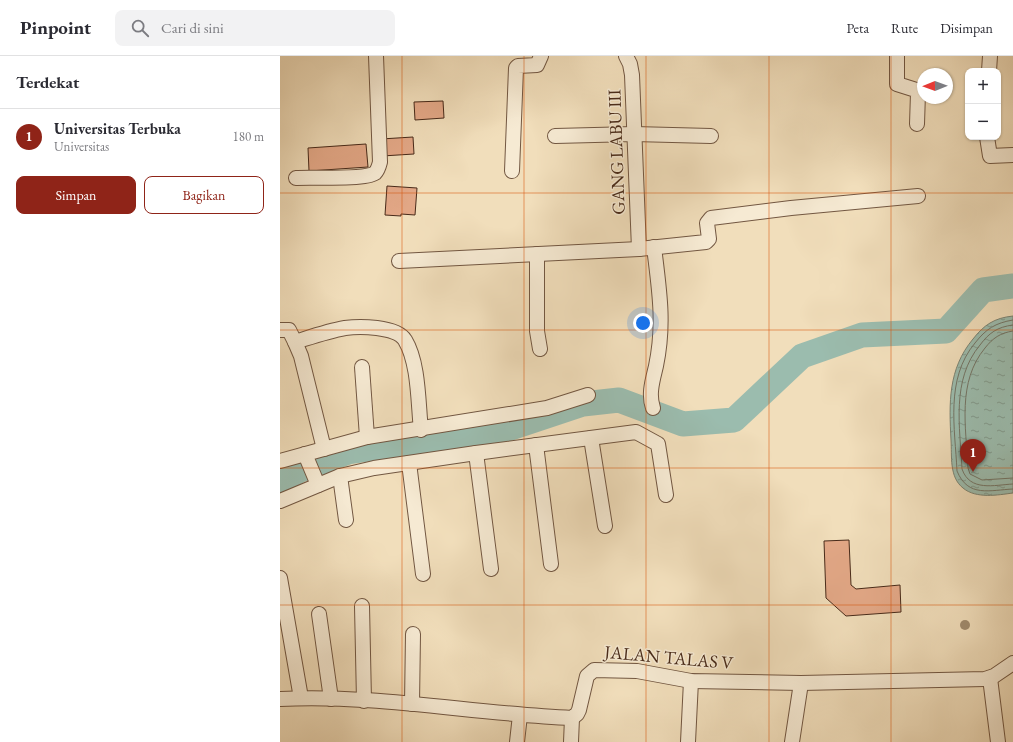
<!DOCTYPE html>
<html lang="id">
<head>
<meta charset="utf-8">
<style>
  body { margin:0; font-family:"EB Garamond",serif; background:#f2f2f3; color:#2b2b33 }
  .controls { position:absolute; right:12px; top:12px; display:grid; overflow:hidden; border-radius:8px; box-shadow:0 1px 3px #0004 }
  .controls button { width:36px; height:36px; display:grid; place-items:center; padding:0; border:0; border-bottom:1px solid #e1e1e2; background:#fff; color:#2b2b33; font:20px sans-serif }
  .compass { position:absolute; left:637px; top:12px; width:36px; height:36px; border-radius:50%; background:#fff; box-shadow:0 1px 3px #0004; rotate:269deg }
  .you { position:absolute; left:363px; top:267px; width:14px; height:14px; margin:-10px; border:3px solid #fff; border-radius:50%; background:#1a73e8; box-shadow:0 0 0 6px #1a73e833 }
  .badge { display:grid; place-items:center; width:26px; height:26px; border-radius:50%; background:#8f2418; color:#fff; font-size:13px; font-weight:700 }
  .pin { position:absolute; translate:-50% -33px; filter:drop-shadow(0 1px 2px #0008) }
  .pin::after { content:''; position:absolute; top:21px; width:14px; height:12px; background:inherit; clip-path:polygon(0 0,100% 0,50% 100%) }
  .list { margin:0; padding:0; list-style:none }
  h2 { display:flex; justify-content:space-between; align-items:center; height:52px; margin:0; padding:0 16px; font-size:17px }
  h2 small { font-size:13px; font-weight:400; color:#7c7c81 }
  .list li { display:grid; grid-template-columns:26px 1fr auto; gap:12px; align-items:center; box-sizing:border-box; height:56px; padding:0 16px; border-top:1px solid #e1e1e2 }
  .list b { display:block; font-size:15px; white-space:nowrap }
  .list p { margin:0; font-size:13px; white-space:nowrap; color:#7c7c81 }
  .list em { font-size:13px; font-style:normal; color:#7c7c81 }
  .actions { display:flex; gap:8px; padding:12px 16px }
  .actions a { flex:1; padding:9px 0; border:1px solid #8f2418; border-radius:8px; text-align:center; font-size:14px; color:#8f2418 }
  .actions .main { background:#8f2418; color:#fff }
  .icon { flex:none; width:22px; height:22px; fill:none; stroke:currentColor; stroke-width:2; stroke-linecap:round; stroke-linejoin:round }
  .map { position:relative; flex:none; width:733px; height:686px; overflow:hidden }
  header { display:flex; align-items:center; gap:24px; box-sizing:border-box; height:56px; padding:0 20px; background:#fff; border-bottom:1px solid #e1e1e2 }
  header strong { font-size:19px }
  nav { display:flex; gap:22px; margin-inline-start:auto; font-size:14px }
  .search { width:280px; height:36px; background:#f2f2f3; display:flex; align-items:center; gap:10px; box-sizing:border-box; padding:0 14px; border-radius:8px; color:#7c7c81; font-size:15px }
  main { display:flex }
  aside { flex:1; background:#fff }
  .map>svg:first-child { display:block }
  .water { fill:url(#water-ripples); stroke:#7a8272 }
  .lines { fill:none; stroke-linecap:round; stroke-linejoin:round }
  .shore { stroke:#727364; stroke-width:1 }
  .river { stroke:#9bbcae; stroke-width:25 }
  .building { fill:#e3a887; stroke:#482a19 }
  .street-casing { stroke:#725742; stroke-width:16 }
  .street { stroke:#f6ead3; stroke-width:14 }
  .tree { fill:#a18c6f }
  .grid { fill:none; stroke:#d8540d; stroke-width:1; stroke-opacity:0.55 }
  .labels { text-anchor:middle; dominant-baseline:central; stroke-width:3; stroke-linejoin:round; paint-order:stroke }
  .street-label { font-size:18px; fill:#482a19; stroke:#f6ead3 }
</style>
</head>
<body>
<header>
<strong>Pinpoint</strong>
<div class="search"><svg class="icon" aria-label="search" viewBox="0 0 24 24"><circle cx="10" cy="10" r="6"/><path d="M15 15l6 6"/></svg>Cari di sini</div>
<nav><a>Peta</a><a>Rute</a><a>Disimpan</a></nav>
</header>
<main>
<aside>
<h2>Terdekat<small></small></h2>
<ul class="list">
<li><span class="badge">1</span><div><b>Universitas Terbuka</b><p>Universitas</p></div><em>180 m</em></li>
</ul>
<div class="actions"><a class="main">Simpan</a><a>Bagikan</a></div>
</aside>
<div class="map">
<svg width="733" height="686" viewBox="0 0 733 686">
  <defs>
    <pattern id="water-ripples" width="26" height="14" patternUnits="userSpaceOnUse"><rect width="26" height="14" fill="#9bbcae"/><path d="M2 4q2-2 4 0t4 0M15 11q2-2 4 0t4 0" fill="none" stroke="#80998d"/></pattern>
  </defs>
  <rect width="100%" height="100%" fill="#f1debb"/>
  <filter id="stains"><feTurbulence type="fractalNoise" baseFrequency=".005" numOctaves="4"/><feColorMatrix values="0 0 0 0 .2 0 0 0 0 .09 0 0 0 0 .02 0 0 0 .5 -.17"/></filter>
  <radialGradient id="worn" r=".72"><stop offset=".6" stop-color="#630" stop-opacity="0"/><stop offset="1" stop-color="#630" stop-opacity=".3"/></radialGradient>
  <path class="water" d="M733 260V437C718 439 696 443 683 432 669 421 672 400 671 384 669 347 668 313 693 283 704 269 714 262 733 260Z"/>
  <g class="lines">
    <g class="shore">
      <path d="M733 264C715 267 706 273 695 287 665 323 675 372 677 415 688 442 710 434 733 433"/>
      <path d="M733 269C717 271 709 277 700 289 671 324 680 371 682 413 690 436 714 429 733 428"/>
      <path d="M733 275C720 277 713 282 705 292 677 326 686 371 688 412L690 418 702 424 733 422"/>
    </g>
    <path class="river" d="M0 426 20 414 68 396 228 373 303 348 339 344 403 368 454 364 522 300 582 279 666 275 703 234 733 230"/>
  </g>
  <g class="building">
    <path d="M163 45 164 62 135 64 134 46Z"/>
    <path d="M133 81 134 98 102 100 101 83Z"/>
    <path d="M86 88 88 111 29 115 28 92Z"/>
    <path d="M107 130 137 132 135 159 121 158V160L105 159Z"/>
    <path d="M569 484 571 529 576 533 620 529 621 556 566 560 546 542 544 485Z"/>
  </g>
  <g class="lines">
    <g class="street-casing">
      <g id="street">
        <path d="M346 0 350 8 352 19 359 193"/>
        <path d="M617 0V28L636 34 638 37 637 68"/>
        <path d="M709 15 710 0"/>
        <path d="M275 80 354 78 431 80"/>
        <path d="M707 81 710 100 733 99"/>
        <path d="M232 115 236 12 238 10 257 9 261 0"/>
        <path d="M16 122C31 121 85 124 95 117 98 114 99 110 100 106L96 0"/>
        <path d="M257 198V275L260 293"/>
        <path d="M119 205 359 193 426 186 429 183 427 167 431 162 511 152 638 140"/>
        <path d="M0 274H9L15 286C31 281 48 275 65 272 79 270 116 270 125 284 139 307 138 347 141 374"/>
        <path d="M15 286 21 300 44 393"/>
        <path d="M82 311 87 381"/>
        <path d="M373 352C368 338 373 323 376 310 385 267 379 233 374 191"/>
        <path d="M311 382 325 470"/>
        <path d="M256 389 271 508"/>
        <path d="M196 397 211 513"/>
        <path d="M25 398 38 429"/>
        <path d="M0 405 87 381 267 352 308 339"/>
        <path d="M129 407 143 518"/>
        <path d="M60 420 66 464"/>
        <path d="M0 445 60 420 94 412 196 397 356 376 378 388 386 439"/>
        <path d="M0 522 21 642"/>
        <path d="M82 550 84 645"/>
        <path d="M39 558 51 643"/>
        <path d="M710 622 718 686"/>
        <path d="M0 643C97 638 195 658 292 662L297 658 299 654 307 620 314 614 357 615 411 625 521 627 705 623 714 620 733 607"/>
        <path d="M132 648 133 578"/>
        <path d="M237 686 240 659"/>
        <path d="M291 686 292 662"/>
        <path d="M408 686 411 625"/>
        <path d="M512 686 521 627"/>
      </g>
    </g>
    <use href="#street" class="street"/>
  </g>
  <circle class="tree" cx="685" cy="569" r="5"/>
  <path class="grid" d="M122 0V686M244 0V686M366 0V686M489 0V686M611 0V686M0 137H733M0 274H733M0 412H733M0 549H733"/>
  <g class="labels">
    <g class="street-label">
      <text transform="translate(336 96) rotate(-92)">GANG LABU III</text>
      <text transform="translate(389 601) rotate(5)">JALAN TALAS V</text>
    </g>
  </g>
  <rect width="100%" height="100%" filter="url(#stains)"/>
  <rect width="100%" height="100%" fill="url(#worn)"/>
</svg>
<div class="controls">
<button>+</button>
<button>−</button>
</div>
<svg class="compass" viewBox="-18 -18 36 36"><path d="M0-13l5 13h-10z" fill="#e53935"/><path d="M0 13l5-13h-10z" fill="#7c7c81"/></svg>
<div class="you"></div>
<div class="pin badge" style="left:693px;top:416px">1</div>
</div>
</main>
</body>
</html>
